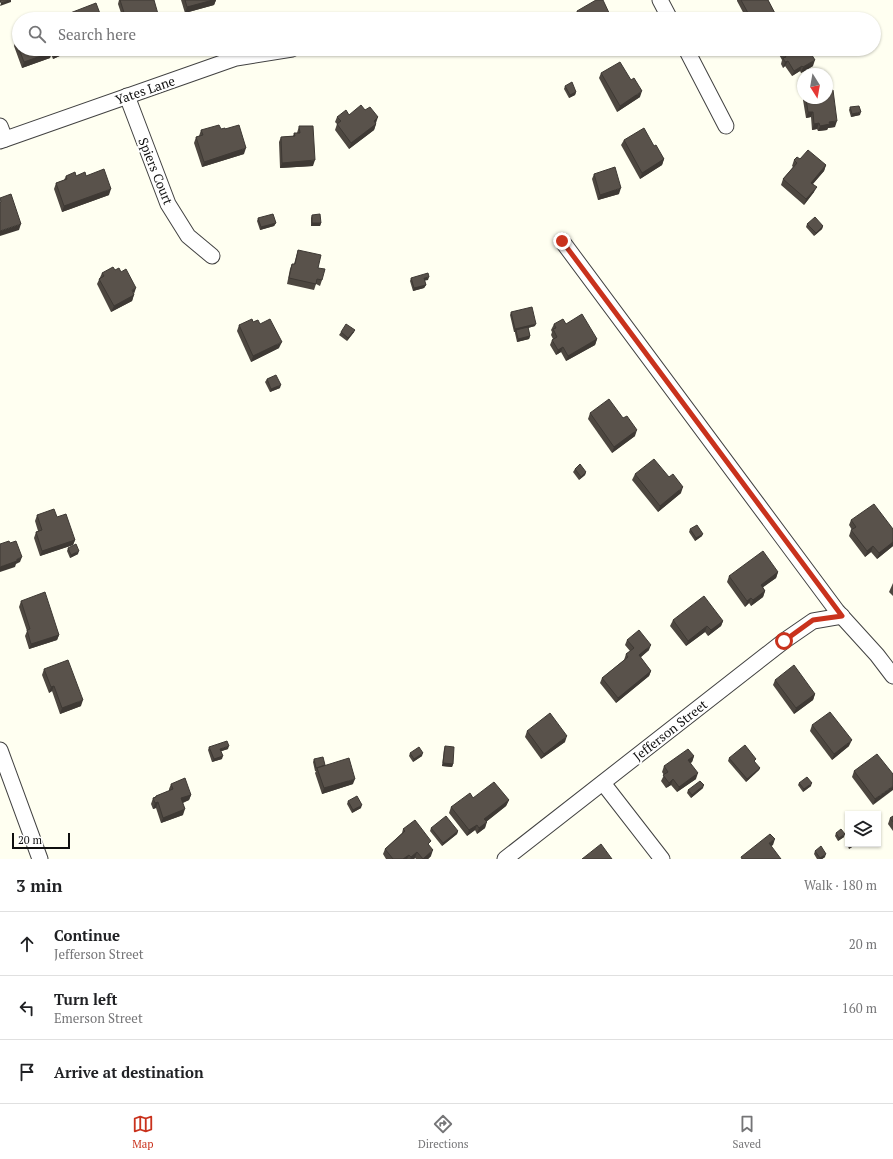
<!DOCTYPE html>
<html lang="en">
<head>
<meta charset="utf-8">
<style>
  body { margin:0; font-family:"PT Serif",serif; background:#f2f2f2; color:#202124 }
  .controls { position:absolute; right:12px; bottom:12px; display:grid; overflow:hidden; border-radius:0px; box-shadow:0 1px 3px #0004 }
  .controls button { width:36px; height:36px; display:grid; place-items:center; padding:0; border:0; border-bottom:1px solid #e0e0e0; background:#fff; color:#202124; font:20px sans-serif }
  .compass { position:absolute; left:797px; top:68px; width:36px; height:36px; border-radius:50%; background:#fff; box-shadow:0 1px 3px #0004; rotate:169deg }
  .scale { position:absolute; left:12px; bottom:10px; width:58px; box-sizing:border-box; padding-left:4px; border:2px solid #0f0f0f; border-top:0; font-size:11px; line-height:14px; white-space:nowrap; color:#0f0f0f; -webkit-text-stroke:3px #fff; paint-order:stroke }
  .stop { position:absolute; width:12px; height:12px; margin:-9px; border:3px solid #c9321d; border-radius:50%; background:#fff }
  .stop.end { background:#c9321d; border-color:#fff; box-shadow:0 1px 4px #0008 }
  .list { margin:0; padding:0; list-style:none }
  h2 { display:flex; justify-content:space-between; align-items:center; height:52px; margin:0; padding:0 16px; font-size:17px }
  h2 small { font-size:13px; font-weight:400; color:#757577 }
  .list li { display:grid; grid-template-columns:26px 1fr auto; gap:12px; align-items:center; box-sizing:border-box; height:64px; padding:0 16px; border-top:1px solid #e0e0e0 }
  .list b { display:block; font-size:15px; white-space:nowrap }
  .list p { margin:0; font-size:13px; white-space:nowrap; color:#757577 }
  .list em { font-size:13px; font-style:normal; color:#757577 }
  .icon { flex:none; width:22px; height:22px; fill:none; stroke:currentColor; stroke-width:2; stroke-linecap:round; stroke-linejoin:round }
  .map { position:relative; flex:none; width:893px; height:859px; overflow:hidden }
  .search { position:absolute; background:#fff; box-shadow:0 1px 3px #0004; left:12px; right:12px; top:12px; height:44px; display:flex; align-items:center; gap:10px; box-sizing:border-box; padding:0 14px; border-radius:22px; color:#757577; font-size:15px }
  .sheet { height:244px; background:#fff }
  nav { display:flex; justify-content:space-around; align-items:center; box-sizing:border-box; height:56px; border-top:1px solid #e0e0e0; background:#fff; font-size:11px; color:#757577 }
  nav a { display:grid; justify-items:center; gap:2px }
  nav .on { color:#c9321d }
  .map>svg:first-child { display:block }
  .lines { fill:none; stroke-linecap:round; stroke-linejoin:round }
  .minor-casing { stroke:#424242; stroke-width:17 }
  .minor { stroke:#fff; stroke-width:15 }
  .wall { fill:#4d4740 }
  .shaded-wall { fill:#3e3934 }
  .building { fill:#59524b; stroke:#3e3934 }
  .route { stroke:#c9321d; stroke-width:5 }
  .labels { text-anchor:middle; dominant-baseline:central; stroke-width:4; stroke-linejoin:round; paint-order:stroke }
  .street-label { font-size:13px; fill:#0f0f0f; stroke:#fff }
</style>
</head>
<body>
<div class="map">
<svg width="893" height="859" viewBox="0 0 893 859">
  <rect width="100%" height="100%" fill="#fffff1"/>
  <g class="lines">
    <g class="minor-casing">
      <g id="minor">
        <path d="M660 0 670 19"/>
        <path d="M686 49 726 126"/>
        <path d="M127 96 168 204 188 236 212 256"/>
        <path d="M0 126 5 139"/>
        <path d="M0 141 236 58 292 49"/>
        <path d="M562 241 837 611 877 655 893 676"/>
        <path d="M0 750 40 859"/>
        <path d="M603 783 662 859"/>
        <path d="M505 859 784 641 813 621 842 616"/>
      </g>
    </g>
    <use href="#minor" class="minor"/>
  </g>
  <g class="wall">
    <path d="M119 0H154L157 19H123L118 4Z"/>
    <path d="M181 0H216L214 5 185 13Z"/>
    <path d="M737 0H768L778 19H744L745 16 737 1Z"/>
    <path d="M577 11 608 19H576L574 17Z"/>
    <path d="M65 15 102 19H63Z"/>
    <path d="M16 40 19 49H64V54L53 59 51 54 50 58 22 68 14 46Z"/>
    <path d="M776 49H808L813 66 801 73 800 71 792 76 785 66 783 68 781 64 782 60Z"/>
    <path d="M601 73 640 97 617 112 599 78Z"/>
    <path d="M565 86 576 92 575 95 569 98 564 89Z"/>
    <path d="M804 98H827L835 127 828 128 827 130 818 131 817 129 812 130 811 117 806 118 803 100Z"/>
    <path d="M850 107 860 115 851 117 849 110Z"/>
    <path d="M365 110 376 124 374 130 349 149 335 130 337 124 335 122 337 117 349 115Z"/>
    <path d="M299 126 313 166 280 168 279 142 281 137 293 136 294 133H297Z"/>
    <path d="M221 129H225L244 154 202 167 194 143 196 137 199 136 201 130Z"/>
    <path d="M624 140 654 146 664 159 662 165 640 179 621 145Z"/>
    <path d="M800 159 826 165 824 171 813 184 814 192 804 205 781 185 783 179 793 167 792 166 794 160Z"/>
    <path d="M594 174 619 194 598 200 592 179Z"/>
    <path d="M66 176H86L109 195 62 212 54 189 56 183 64 180Z"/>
    <path d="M312 215 321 223 320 226H311V218Z"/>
    <path d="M258 218 276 223 274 226 260 230 257 221Z"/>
    <path d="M807 224 823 226 822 229 814 236 806 227Z"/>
    <path d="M298 250 318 268 322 280 320 286 316 284 314 290 287 284 290 269 292 264H294Z"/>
    <path d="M115 270 134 294 132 301 111 312 97 284 102 273Z"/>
    <path d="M411 278 428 280H424L426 285 424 288 413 291 410 281Z"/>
    <path d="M511 312 535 326 528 328 530 336 529 339 517 342 515 333V332H514L510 315Z"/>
    <path d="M253 322 260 324 279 348 251 362 237 331 239 325Z"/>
    <path d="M554 324H566L597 339 595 345 566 361 561 352 556 355 550 345 552 340 553 339 551 335 552 332 551 330Z"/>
    <path d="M341 332H354L347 341 339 335Z"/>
    <path d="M267 379 280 388 270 392 265 382Z"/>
    <path d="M590 413 623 418 635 436 612 453 588 419Z"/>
    <path d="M575 469 586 472 585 475 579 480 573 472Z"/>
    <path d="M635 474 669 477 681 493 658 512 632 480Z"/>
    <path d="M37 515 57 517 75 540 73 545 40 556 34 538 36 532 38 531 35 521Z"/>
    <path d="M851 520 893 529V546L877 559 871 552 865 557 849 536 851 530H852L849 525Z"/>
    <path d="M690 529 702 536 695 541 689 532Z"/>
    <path d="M68 548 78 554 70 558 67 551Z"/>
    <path d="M778 572 776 578 763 587 765 591 763 597 751 606 749 603 745 607 727 582 729 576Z"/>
    <path d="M893 583V596L889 592Z"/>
    <path d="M21 601 59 635 57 640 29 649 25 636 27 631 19 607Z"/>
    <path d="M673 620 723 621 721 626 708 636 705 632 686 646 670 626Z"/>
    <path d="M627 640 649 650 640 658 651 671 649 676 616 703 600 683 602 678 624 660 626 654 630 651 625 645Z"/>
    <path d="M44 669 81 706 60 714 52 691 49 693 42 675Z"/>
    <path d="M775 680 815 694 813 700 794 714 773 685Z"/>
    <path d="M812 725 849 746 832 760 810 731Z"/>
    <path d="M527 731 565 742 541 759 525 737Z"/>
    <path d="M445 746 453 764 452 767 442 766 444 749Z"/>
    <path d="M209 747 228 749 221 751 222 759 212 762 208 750Z"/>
    <path d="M410 753 422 756 413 762 409 756Z"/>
    <path d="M694 756 692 762 690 763 696 779 677 792 671 785 666 788 661 781 664 775 662 772 664 766Z"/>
    <path d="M729 758 760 768 759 770 746 782 728 761Z"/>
    <path d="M314 759 325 765 353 784 322 794 315 773 316 771H315L313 762Z"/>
    <path d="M854 771 893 774 873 805 852 777Z"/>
    <path d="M799 783 811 786 803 792 798 785Z"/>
    <path d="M171 784 191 795 189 800 183 803V815L161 823 156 808 153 809 151 804 153 798 155 797 156 796 169 791V789Z"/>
    <path d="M703 788 691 798 687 793 688 790Z"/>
    <path d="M473 798 509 800 506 806 486 822 485 828 477 834 475 830 467 836 449 813 451 807Z"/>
    <path d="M348 801 361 808 352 813 347 804Z"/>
    <path d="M893 816V831L888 824 890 818Z"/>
    <path d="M431 828 458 831 457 834 442 846 430 831Z"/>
    <path d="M403 829 429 845 431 856 428 859H416L415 858 414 859H386L383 854 385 849 402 833Z"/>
    <path d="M836 833 844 837 838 841 835 836Z"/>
    <path d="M848 838V844H856L855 845 849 849 846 842 847 839Z"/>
    <path d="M815 851 825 857 822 859H817L814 854Z"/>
  </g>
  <g class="shaded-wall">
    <path d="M9 0H11V2L0 6 1 3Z"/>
    <path d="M213 0H216L214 5 185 13 187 7Z"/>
    <path d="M610 15 608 19H604L605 17Z"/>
    <path d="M75 49H81L74 51Z"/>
    <path d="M52 52 50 58 22 68 24 62Z"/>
    <path d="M65 52 64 54 53 59 54 56Z"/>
    <path d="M815 60 813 66 801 73 803 67Z"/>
    <path d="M788 61 785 66 783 68 785 62Z"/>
    <path d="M802 66 800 71 792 76 794 71Z"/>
    <path d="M642 91 640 97 617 112 620 106Z"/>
    <path d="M576 92 575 95 569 98 570 95Z"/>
    <path d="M808 112H813L811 117 806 118Z"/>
    <path d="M861 112 860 115 851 117 852 114Z"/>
    <path d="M378 117 376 123 372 126 374 121Z"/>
    <path d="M837 121 835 127 828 128 827 130 818 131 820 126 829 122Z"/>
    <path d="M819 123 817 129 812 130 814 124Z"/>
    <path d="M376 124 374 130 349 149 351 143Z"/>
    <path d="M246 148 244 154 202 167 204 162Z"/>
    <path d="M664 159 662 165 640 179 642 173Z"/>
    <path d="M315 160 313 166 280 168 282 163Z"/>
    <path d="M826 165 824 171 809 188 811 183Z"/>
    <path d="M817 187 814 192 804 205 806 199Z"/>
    <path d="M621 188 619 194 598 200 600 195Z"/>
    <path d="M111 189 109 195 62 212 64 206Z"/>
    <path d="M276 223 274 226 260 230 261 227Z"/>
    <path d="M312 223H321L320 226H311Z"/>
    <path d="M21 224 19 230 0 236V231Z"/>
    <path d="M823 226 822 229 814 236 816 233Z"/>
    <path d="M429 277 428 280 423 281 424 278Z"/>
    <path d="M426 285 424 288 413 291 414 288Z"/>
    <path d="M136 288 134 294 132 290Z"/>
    <path d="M134 295 132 301 111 312 114 306Z"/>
    <path d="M536 324 535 326 516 331V330L515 332H514L515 329Z"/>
    <path d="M355 330 354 332 347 341 348 338Z"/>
    <path d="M530 336 529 339 517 342 518 339Z"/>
    <path d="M597 339 595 345 566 361 568 356Z"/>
    <path d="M282 342 279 348 251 362 253 356Z"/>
    <path d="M563 347 561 352 556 355 558 350Z"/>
    <path d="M281 385 280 388 270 392 271 389Z"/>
    <path d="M637 430 635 436 612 453 614 447Z"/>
    <path d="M586 472 585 475 579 480 581 477Z"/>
    <path d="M683 487 681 493 658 512 660 506Z"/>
    <path d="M703 534 702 536 695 541 696 538Z"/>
    <path d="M75 540 73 545 40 556 42 551Z"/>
    <path d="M893 542V546L877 559 879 553Z"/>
    <path d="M873 546 871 552 865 557 867 551Z"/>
    <path d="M79 551 78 554 70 558 71 555Z"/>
    <path d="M22 557 20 562 16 564 15 567 0 572V567L17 559Z"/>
    <path d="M778 572 776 578 759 590 761 585Z"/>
    <path d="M765 591 763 597 751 606 753 600Z"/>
    <path d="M751 598 749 603 745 607 747 601Z"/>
    <path d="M723 621 721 626 708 636 711 630Z"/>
    <path d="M707 626 705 632 686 646 688 641Z"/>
    <path d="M59 635 57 640 29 649 31 644Z"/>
    <path d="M651 645 649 650 636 661 639 655Z"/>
    <path d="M651 671 649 676 616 703 618 698Z"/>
    <path d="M54 686 52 691 49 693 51 687Z"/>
    <path d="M815 694 813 700 794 714 796 708Z"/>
    <path d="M83 700 81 706 60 714 62 708Z"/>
    <path d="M567 736 565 742 541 759 544 754Z"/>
    <path d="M852 740 849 746 832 760 834 754Z"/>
    <path d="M229 746 228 749 219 752 220 749Z"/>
    <path d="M423 753 422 756 413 762 414 759Z"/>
    <path d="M223 756 222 759 212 762 214 759Z"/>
    <path d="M694 756 692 762 686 766 688 760Z"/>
    <path d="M443 763 453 764 452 767 442 766Z"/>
    <path d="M760 768 759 770 746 782 747 779Z"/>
    <path d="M698 773 696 779 677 792 679 787Z"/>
    <path d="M355 779 353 784 322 794 324 788Z"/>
    <path d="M673 779 671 785 666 788 669 783Z"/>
    <path d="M812 783 811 786 803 792 804 789Z"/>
    <path d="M704 785 703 788 691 798 692 795Z"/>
    <path d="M893 786V790L873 805 875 799Z"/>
    <path d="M191 795 189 800 179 804 181 798Z"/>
    <path d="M509 800 506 806 482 825 484 819Z"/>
    <path d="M158 802 156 808 153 809 155 803Z"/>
    <path d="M362 805 361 808 352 813 353 810Z"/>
    <path d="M185 809 183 815 161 823 163 818Z"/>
    <path d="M487 822 485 828 477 834 479 828Z"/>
    <path d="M477 825 475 830 467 836 469 830Z"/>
    <path d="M458 831 457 834 442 846 443 843Z"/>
    <path d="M845 834 844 837 838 841 839 838Z"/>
    <path d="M775 839 773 845 767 849 769 843Z"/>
    <path d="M853 844H856L855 845 849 849 850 846Z"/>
    <path d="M433 850 431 856 428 859H423Z"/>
    <path d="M417 852 415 858 414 859H410L411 857Z"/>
    <path d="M826 854 825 857 822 859H819L820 858Z"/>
    <path d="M409 855 407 859H403Z"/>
  </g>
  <g class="building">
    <path d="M0 0H9L1 3Z"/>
    <path d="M120 0H154L158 14H156L157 19H126Z"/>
    <path d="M185 0H213L187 7Z"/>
    <path d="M596 0H603L610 15 605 17 606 19H581L577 11Z"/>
    <path d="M741 0H768L778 19H752L751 17 748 19 745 15 748 13Z"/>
    <path d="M96 3 102 19H66L65 15Z"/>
    <path d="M19 39V48L16 40Z"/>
    <path d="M19 49H51L52 52 24 62Z"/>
    <path d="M52 49H64L65 52 54 56Z"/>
    <path d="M781 49H808L815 60 803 67 802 66 794 71 788 61 785 62 783 58 786 57Z"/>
    <path d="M620 62 631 80 634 78 642 91 620 106 601 73Z"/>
    <path d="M572 82 576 92 570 95 565 86Z"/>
    <path d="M833 90 837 121 829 122 830 124 820 126 819 123 814 124 813 112H808L806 98H827V91Z"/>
    <path d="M361 105 365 110 370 107 378 117 374 121 376 124 351 143 337 124 341 121 337 117 346 110 349 115Z"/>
    <path d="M859 106 861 112 852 114 850 107Z"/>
    <path d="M219 125 221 129 225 128V129L239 125 246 148 204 162 196 137 203 135 201 130Z"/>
    <path d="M299 126H313L315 160 282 163 281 137 295 136 294 133H300Z"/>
    <path d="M644 128 654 146 656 145 664 159 642 173 624 140Z"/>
    <path d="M808 150 826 165 811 183 817 187 806 199 783 179 797 163 794 160 797 157 800 159Z"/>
    <path d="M615 167 621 188 600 195 594 174Z"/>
    <path d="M104 169 111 189 64 206 56 183 67 179 66 176 75 172 76 176 85 172 86 176Z"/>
    <path d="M11 194 21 224 0 231V202H1L0 198Z"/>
    <path d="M273 214 276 223 261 227 258 218Z"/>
    <path d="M320 214 321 223H312V215Z"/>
    <path d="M815 217 823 226 816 233 807 224Z"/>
    <path d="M298 250 321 255 318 268 325 269 322 280 317 279 316 284 289 278 292 264H295Z"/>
    <path d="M113 267 115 270 119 268 121 272 126 269 136 288 132 290 134 295 114 306 99 279 104 276 102 273Z"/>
    <path d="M428 273 429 277 424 278 426 285 414 288 411 278Z"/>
    <path d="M532 307 536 324 515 329 511 312Z"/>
    <path d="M582 314 597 339 568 356 563 347 558 350 552 340 557 337 553 329 556 328 554 324 563 319 566 324Z"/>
    <path d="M252 319 253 322 258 320 260 324 270 319 282 342 253 356 239 325Z"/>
    <path d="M346 324 355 330 348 338 341 332Z"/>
    <path d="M528 327 530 336 518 339 516 330Z"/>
    <path d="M276 375 281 385 271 389 267 379Z"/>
    <path d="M609 399 623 418 627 416 637 430 614 447 590 413Z"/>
    <path d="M654 459 669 477 673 474 683 487 660 506 635 474Z"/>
    <path d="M580 464 586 472 581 477 575 469Z"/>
    <path d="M874 504 893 529V542L879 553 873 546 867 551 851 530 856 527 851 520Z"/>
    <path d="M54 509 57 517 66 514 75 540 42 551 36 532 42 530 37 515Z"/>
    <path d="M697 525 703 534 696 538 690 529Z"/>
    <path d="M9 541 10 543 16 541 22 557 17 559V561L0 567V544Z"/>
    <path d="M76 544 79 551 71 555 68 548Z"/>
    <path d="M763 551 778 572 761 585 765 591 753 600 751 598 747 601 729 576Z"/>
    <path d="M45 592 59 635 31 644 27 630 30 629 21 601Z"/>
    <path d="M704 596 723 621 711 630 707 626 688 641 673 620Z"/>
    <path d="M639 630 651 645 639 655 651 671 618 698 602 678 628 657 626 654 634 648 627 640Z"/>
    <path d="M68 660 83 700 62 708 54 686 51 687 44 669Z"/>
    <path d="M794 665 815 694 796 708 775 680Z"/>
    <path d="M830 712 852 740 834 754 812 725Z"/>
    <path d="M550 713 567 736 544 754 527 731Z"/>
    <path d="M227 741 229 746 220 749 223 756 214 759 209 747Z"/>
    <path d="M745 745 756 759 754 761 760 768 747 779 729 758Z"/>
    <path d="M445 746 454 747 453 764 443 763Z"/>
    <path d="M419 747 423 753 414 759 410 753Z"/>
    <path d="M688 749 694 756 688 760 698 773 679 787 673 779 669 783 663 775 668 772 664 766Z"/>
    <path d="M877 754 893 774V786L875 799 854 771Z"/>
    <path d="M323 757 325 765 316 768 314 759Z"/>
    <path d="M349 758 355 779 324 788 317 768Z"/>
    <path d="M807 777 812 783 804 789 799 783Z"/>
    <path d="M185 778 191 795 181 798 185 809 163 818 158 802 155 803 153 798 156 797V796L173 789 171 784Z"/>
    <path d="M700 781 704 785 692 795 688 790Z"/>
    <path d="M494 782 509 800 484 819 487 822 479 828 477 825 469 830 451 807 470 793 473 798Z"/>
    <path d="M357 796 362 805 353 810 348 801Z"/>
    <path d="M446 816 458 831 443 843 431 828Z"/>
    <path d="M893 816V822L890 818Z"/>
    <path d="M415 820 431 841 428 844 433 850 423 859 417 852 411 857 409 855 403 859H393L385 849 405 831 403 829Z"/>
    <path d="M841 829 845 834 839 838 836 833Z"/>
    <path d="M770 834 775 839 769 843 781 859H742L741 857Z"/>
    <path d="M601 844 612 859H582Z"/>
    <path d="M821 846 826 854 820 858 815 851Z"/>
  </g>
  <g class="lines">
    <path class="route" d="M562 241 842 616 813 620 784 641"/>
  </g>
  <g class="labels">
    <g class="street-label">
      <text transform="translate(145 90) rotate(-19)">Yates Lane</text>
      <text transform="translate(156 171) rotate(68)">Spiers Court</text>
      <text transform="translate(670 730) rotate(-38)">Jefferson Street</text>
    </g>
  </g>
</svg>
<div class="controls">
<button><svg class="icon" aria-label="layers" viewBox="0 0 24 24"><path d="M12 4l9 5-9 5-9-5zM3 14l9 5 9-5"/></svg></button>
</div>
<svg class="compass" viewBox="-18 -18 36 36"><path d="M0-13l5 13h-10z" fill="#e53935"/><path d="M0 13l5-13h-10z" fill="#757577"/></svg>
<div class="scale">20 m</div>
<div class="stop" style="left:784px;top:641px"></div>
<div class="stop end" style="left:562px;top:241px"></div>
<div class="search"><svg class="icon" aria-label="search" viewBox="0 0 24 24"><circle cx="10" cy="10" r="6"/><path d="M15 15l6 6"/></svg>Search here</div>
</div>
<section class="sheet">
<h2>3 min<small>Walk · 180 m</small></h2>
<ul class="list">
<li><svg class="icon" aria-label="ahead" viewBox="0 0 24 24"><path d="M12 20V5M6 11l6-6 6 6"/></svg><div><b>Continue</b><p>Jefferson Street</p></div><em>20 m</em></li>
<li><svg class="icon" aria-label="left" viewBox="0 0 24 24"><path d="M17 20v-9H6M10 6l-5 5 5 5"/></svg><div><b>Turn left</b><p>Emerson Street</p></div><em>160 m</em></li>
<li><svg class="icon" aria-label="arrive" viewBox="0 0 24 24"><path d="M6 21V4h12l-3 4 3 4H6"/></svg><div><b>Arrive at destination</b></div></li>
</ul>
</section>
<nav>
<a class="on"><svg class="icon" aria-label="map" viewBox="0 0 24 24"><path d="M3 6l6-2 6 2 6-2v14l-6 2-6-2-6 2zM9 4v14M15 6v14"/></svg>Map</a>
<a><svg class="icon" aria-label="directions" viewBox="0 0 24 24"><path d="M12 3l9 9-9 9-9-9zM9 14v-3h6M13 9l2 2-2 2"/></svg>Directions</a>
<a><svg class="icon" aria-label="saved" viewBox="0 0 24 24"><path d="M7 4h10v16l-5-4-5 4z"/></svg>Saved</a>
</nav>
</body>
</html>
